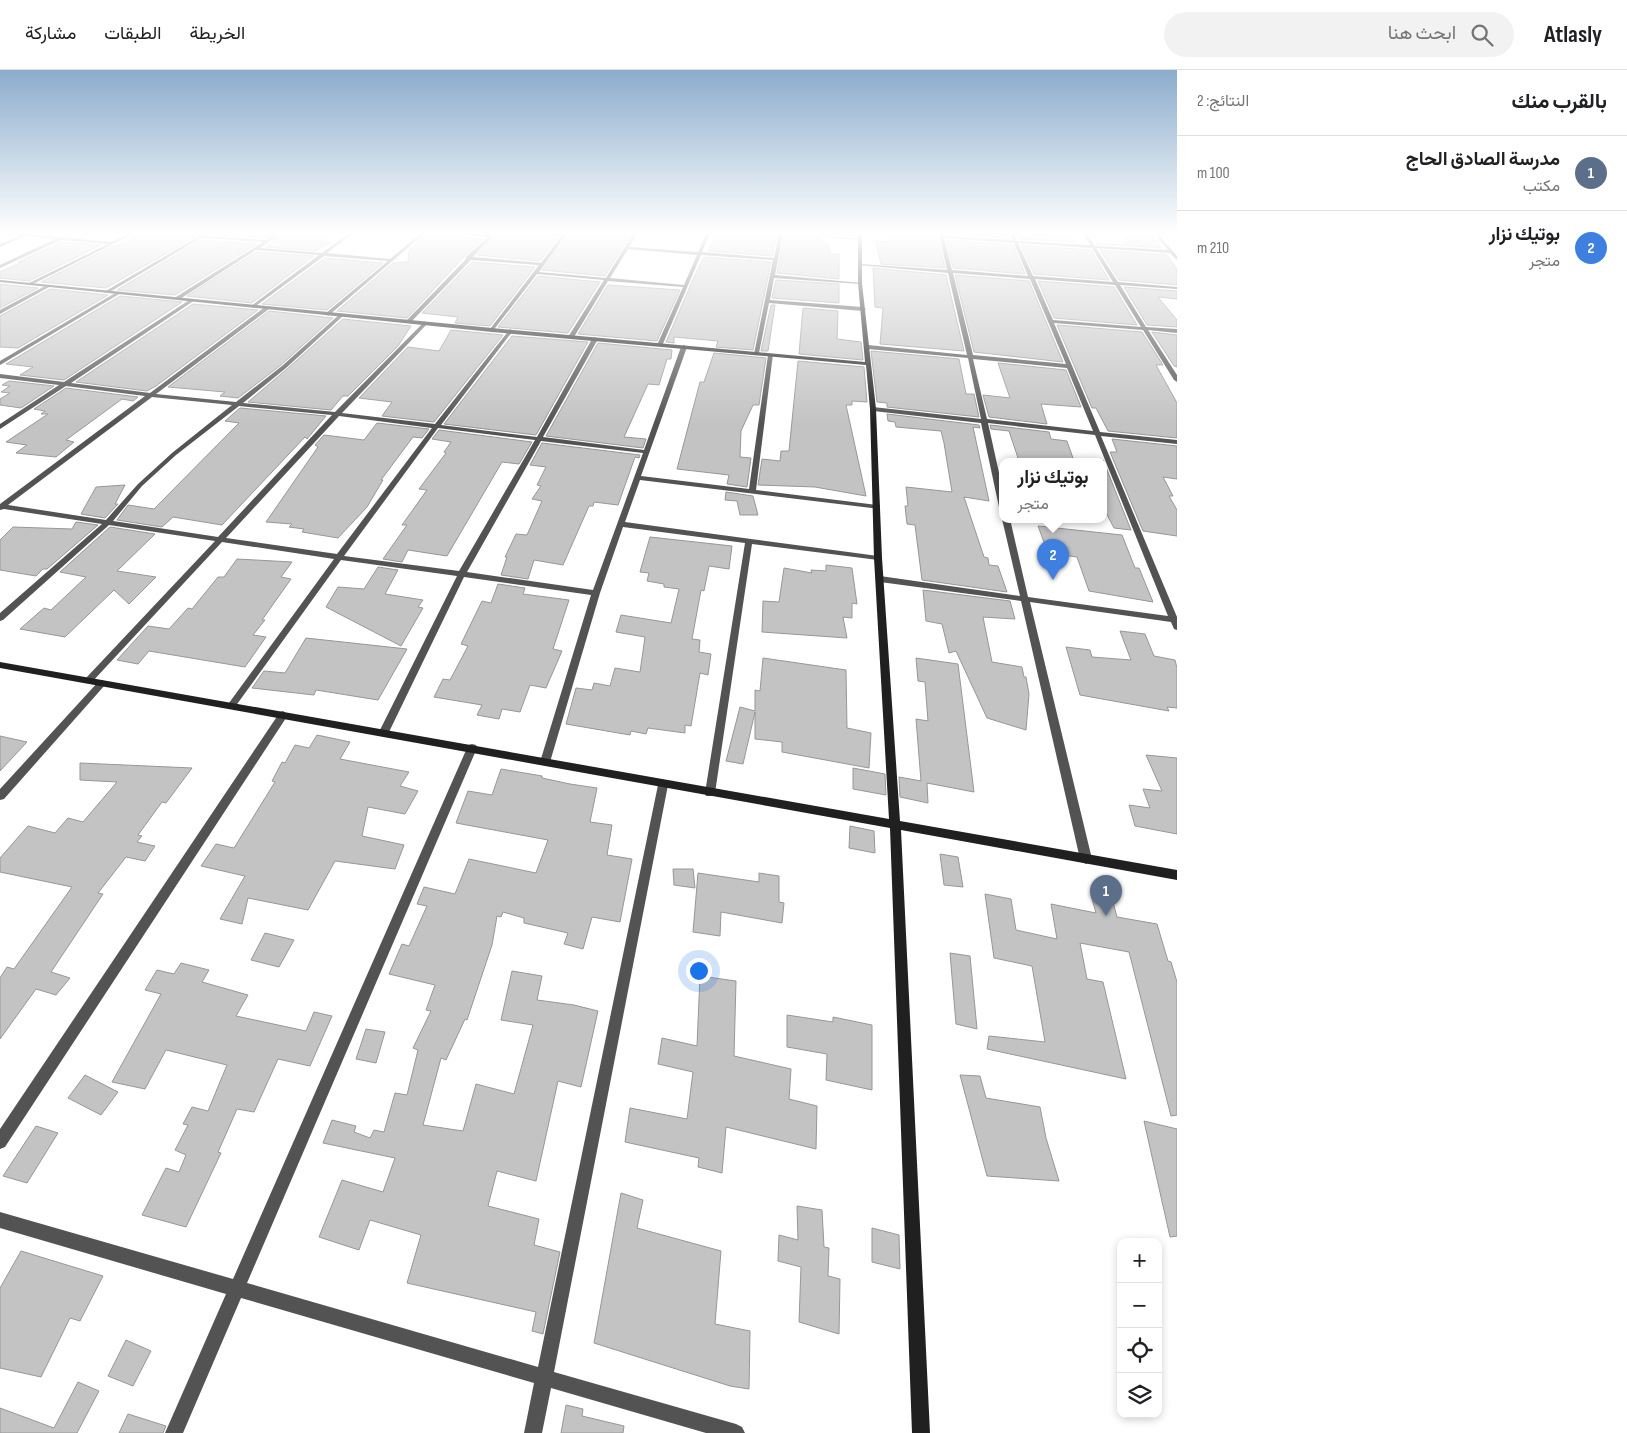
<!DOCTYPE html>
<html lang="ar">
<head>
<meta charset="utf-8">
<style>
  body { margin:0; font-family:"Sofia Sans Condensed",Vazirmatn,sans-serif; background:#f2f2f2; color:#202124; direction:rtl }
  .controls { position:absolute; right:15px; bottom:15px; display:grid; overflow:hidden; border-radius:10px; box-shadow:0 2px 8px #0003 }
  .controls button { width:45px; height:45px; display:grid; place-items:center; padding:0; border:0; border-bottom:1px solid #e0e0e0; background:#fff; color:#202124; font:25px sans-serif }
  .you { position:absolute; left:698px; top:900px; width:18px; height:18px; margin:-12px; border:4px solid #fff; border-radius:50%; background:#1a73e8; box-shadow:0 0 0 8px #1a73e833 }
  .badge { display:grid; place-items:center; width:32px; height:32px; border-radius:50%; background:#2563eb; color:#fff; font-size:16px; font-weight:700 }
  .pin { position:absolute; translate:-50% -41px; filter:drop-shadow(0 1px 2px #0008) }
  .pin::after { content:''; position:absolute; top:26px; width:18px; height:15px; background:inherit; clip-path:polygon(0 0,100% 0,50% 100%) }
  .popup { position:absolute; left:999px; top:388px; width:108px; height:65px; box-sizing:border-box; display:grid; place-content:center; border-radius:10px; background:#fff; filter:drop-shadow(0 1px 4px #0005); font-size:16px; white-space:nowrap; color:#757577 }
  .popup b { font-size:19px; color:#202124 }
  .popup::after { content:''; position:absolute; left:50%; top:100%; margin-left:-10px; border:10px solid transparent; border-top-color:#fff }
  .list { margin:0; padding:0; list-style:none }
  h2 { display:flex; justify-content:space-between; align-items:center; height:65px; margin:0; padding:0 20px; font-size:21px }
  h2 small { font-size:16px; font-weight:400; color:#757577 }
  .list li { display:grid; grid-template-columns:32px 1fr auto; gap:15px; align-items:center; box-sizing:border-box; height:75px; padding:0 20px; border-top:1px solid #e0e0e0 }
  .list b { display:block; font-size:19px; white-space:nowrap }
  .list p { margin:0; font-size:16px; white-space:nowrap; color:#757577 }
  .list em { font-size:16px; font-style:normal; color:#757577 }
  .icon { flex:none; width:28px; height:28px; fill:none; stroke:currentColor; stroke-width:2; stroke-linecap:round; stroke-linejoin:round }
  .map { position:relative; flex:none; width:1177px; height:1363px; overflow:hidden; direction:ltr }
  header { display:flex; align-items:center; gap:30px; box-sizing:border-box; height:70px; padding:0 25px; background:#fff; border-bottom:1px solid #e0e0e0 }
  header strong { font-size:24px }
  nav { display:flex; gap:28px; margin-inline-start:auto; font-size:18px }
  .search { width:350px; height:45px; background:#f2f2f2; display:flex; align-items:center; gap:12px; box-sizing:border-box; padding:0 18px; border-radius:28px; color:#757577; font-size:19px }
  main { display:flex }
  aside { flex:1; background:#fff }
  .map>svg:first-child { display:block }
  .building { fill:#c3c3c3; stroke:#979797 }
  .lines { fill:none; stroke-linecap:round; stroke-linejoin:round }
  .street { fill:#535353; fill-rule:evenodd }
  .secondary { fill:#202020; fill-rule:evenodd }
</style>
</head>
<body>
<header>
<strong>Atlasly</strong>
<div class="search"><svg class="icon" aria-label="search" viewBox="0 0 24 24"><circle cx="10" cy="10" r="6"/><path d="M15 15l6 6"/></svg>ابحث هنا</div>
<nav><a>الخريطة</a><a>الطبقات</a><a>مشاركة</a></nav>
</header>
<main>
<aside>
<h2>بالقرب منك<small>النتائج: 2</small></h2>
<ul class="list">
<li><span class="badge" style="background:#5c6f8a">1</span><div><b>مدرسة الصادق الحاج</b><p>مكتب</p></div><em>100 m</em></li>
<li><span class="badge" style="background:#3f7fe0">2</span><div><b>بوتيك نزار</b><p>متجر</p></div><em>210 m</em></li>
</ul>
</aside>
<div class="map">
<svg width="1177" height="1363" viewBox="0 0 1177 1363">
  <rect width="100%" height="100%" fill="#fff"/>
  <g class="building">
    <path d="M143 164H200L106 218 41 212 113 176 122 174Z"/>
    <path d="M209 164H274L267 168Z"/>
    <path d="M283 164H333L322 171 332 172 315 181 266 177Z"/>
    <path d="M426 164 483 169 465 186 407 248 337 241 393 193 408 192 409 180Z"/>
    <path d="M497 164H561L540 191 477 185Z"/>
    <path d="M569 164H631L605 206 542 200Z"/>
    <path d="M717 164H777L772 186 708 181Z"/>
    <path d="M785 164 819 168V170L828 174 830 184H839V209L777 203Z"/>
    <path d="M888 164H911L912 167 938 168 945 198 881 194 875 171 891 172Z"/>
    <path d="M950 164H1008L1010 168Z"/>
    <path d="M1016 164 1069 165 1076 172 1018 169Z"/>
    <path d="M1123 164 1153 166 1162 178 1096 174 1125 175 1123 172H1129Z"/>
    <path d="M201 170 257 174 175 225 117 220Z"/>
    <path d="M946 170 1013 175 1025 204 953 198Z"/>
    <path d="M61 172 101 175 29 211 0 208V202L22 192H18Z"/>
    <path d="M1021 175 1091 180 1109 210 1034 204Z"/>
    <path d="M1100 180 1167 185 1177 199V215L1119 210Z"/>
    <path d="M256 182 314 186 252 233 187 226Z"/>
    <path d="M704 187 771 192 753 280 716 277 718 271 674 267V273L666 272 694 207Z"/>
    <path d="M325 188 383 193 327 240 262 234Z"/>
    <path d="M472 192 535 197 490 256 455 253 458 247 422 243Z"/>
    <path d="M873 198 946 205 964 281 880 274 883 238 875 237Z"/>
    <path d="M955 205 1029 211 1063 292 974 282Z"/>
    <path d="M538 206 600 212 568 263 498 257Z"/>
    <path d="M776 210 839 214V233L772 228Z"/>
    <path d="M1038 211 1114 217 1137 255 1054 248Z"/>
    <path d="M0 214 38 218 0 238Z"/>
    <path d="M608 215 680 220 657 271 578 264Z"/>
    <path d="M1124 217 1177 221V229L1158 227 1177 250V257L1147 255Z"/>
    <path d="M50 219 108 225 18 278 0 277V246Z"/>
    <path d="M120 226 182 232 64 310 20 305 33 297 6 294Z"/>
    <path d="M193 234 258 240 156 316 147 321 76 312Z"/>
    <path d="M771 235H775L768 281H761Z"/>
    <path d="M803 238 838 241 837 269 861 272 863 290 799 284Z"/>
    <path d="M269 241 333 248 281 295 238 328 220 326 225 322 168 317Z"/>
    <path d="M343 249 411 256 398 276 348 326H343L331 340 248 332 287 299Z"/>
    <path d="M1057 255 1142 262 1163 295H1156L1177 333V368L1108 361 1096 338H1092Z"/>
    <path d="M451 260 503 265 434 352 382 346 392 332 359 328 408 277 439 281Z"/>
    <path d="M1152 262 1177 265V297L1174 296Z"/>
    <path d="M512 266 588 272 536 365 444 354Z"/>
    <path d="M598 273 672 280 671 289H667L659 315 648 314 624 367 646 369 643 378 546 366Z"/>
    <path d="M871 281 959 289 966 324H974L979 347 887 337V333L877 332Z"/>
    <path d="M714 283 766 288 759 335H753L741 361 740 387 751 388 747 417 727 414 729 405 677 399 700 312H704Z"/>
    <path d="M798 291 864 297 867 332 852 331V335H846L866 426 815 417 758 415 762 389 780 391 781 381H789Z"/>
    <path d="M998 293 1066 300 1081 337 1041 334 1047 354 989 347 983 325 1010 328Z"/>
    <path d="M9 311 54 316 21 338 0 335V329L10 323 1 322 10 316 2 315Z"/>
    <path d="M66 318 138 327 133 331 122 329 66 370 74 372 56 387 16 383 27 375 6 372 48 344H41L45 341 34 339Z"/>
    <path d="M240 338 326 346 307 369 305 367 222 455 173 447 162 457 117 450 128 435 154 439 239 353 225 351Z"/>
    <path d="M887 344 979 355 980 358 973 357 989 431 964 427 984 487 988 488 989 495 998 496 1007 522 922 510 915 455 907 454 905 436H908L906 417 952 422 944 373 941 361 896 357 895 352 888 351Z"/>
    <path d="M377 353 429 359 422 368 413 367 381 410H383L367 437 338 468 302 462 304 459 289 457 292 454 266 452 318 377 315 375 324 365 364 370Z"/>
    <path d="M990 355 1049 362 1051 369 1067 371 1074 391H1019L1009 361 991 359Z"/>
    <path d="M439 360 532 372 519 394 502 392 447 486 408 480 402 492 383 489 407 455H402L427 420 419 419 446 383 444 382 451 372 432 369Z"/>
    <path d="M1112 369 1177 376V409L1163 407 1173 426H1169L1177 440V466L1143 461 1110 382H1117Z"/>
    <path d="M542 373 640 385 639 388 635 387 618 435 594 432 593 436H589L563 495 534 490 528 509 501 505 507 487H505L516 464 527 465 542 431 532 429 541 416 537 415 546 397 530 395Z"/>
    <path d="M1103 390 1131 460 1114 458 1103 437Z"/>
    <path d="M125 415 115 434H118L105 448 81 444 96 417Z"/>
    <path d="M726 422 753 426 758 445H740L737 431 725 430Z"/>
    <path d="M76 452 98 455 47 499H43L36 506 0 500V470L13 457 72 459Z"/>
    <path d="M1038 456 1122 465 1135 498H1139L1153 532 1089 521 1077 487 1048 483Z"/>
    <path d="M110 457 155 464 117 501 156 507 129 534 114 520 65 567 20 559 44 538 51 540 86 507 60 502Z"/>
    <path d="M650 467 732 476 729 499 709 496 704 521 701 520 692 569 700 570 699 582 711 584 708 605 700 603 691 656 685 655V663L648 658 646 664 631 661 630 665 566 654 576 618 592 620 594 613 610 616 615 598 640 602 645 567 616 562 621 545 671 553 679 519 664 517V514L647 511 649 503 640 502Z"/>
    <path d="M237 489 292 492 281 507 291 509 262 550H265L253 565 266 567 245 597 149 581 138 594 117 590 148 556 169 559 188 538 192 539 218 507H224Z"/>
    <path d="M826 495 852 498 857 534 852 533V548L843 547 847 568 762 562 763 531 779 532 784 498 812 503 811 500 826 501Z"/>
    <path d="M378 497 398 500 385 524 423 530 418 537 423 538 401 576 326 537 338 517 364 519Z"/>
    <path d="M498 514 525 518 523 524 569 530 553 579 562 581 546 618 530 615 520 642 502 639 499 649 477 645 482 635 434 627 443 609 450 610 468 576 461 574 482 531 491 533Z"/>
    <path d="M923 520 1010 531 1015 549 983 547 992 592 1022 597 1024 607H1026L1029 624 1026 660 987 648 956 581 949 583 942 554 926 551Z"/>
    <path d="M1120 561 1145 564 1154 586 1175 590 1177 598V638L1167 637 1169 641 1080 625 1066 577 1090 580 1092 587 1131 590Z"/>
    <path d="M306 568 407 579 378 630 316 620 314 625 252 618 264 601 285 603Z"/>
    <path d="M763 588 846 600 847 658 871 663 869 698 782 682V672L755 669V642L743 694 726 691 740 637 755 641V620L760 621Z"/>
    <path d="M916 588 958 594 974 722 927 713 928 733 900 727 899 707 921 711 916 649 928 651 925 612 918 611Z"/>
    <path d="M317 665 350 672 340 689 409 702 400 716 418 721 405 744 368 737 362 766 404 775 395 799 335 791 308 840 248 828 242 854 220 849 245 806 201 796 216 774 234 778 275 712 272 711 282 692 285 693 295 675 309 678Z"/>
    <path d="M0 666 27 672 0 701Z"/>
    <path d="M1146 685 1177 688V764L1135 756 1129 735 1150 738 1143 719 1162 721Z"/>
    <path d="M80 693 192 698 166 733 162 732 138 765 142 766 137 772 155 776 145 791 126 787 98 823 103 824 51 902 70 908 56 925 36 919 0 969V908L7 897 14 899 72 817 0 802V788L28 756 55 763 68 748 83 752 117 712 80 710Z"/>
    <path d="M853 698 885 704 886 725 853 719Z"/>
    <path d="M501 699 542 706V708L570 714 597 718 590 752 612 755 607 785 632 789 620 852 592 847 583 879 564 874 568 863 524 853V848L503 842 501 847 497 846 492 875 467 950 465 949 446 990 441 988 423 1055 463 1061 476 1014 514 1024 533 955 501 950 512 901 542 906 537 930 574 935 598 941 581 1017 558 1011 536 1111 497 1101 488 1136 539 1149 534 1175 560 1182 543 1264 532 1261 536 1242 407 1213 421 1165 370 1150 359 1180 319 1167 342 1110 383 1122 395 1088 323 1073 332 1050 356 1056 354 1062 370 1068 374 1060 384 1062 395 1023 407 1025 418 980 413 978 431 941 426 940 435 915 389 904 402 874 409 876 427 836 417 834 424 817 455 824 469 789 536 803 548 770 456 753 468 721 492 725Z"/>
    <path d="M850 756 874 761 875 783 849 778Z"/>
    <path d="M940 784 958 787 963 817 944 815Z"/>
    <path d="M673 799H693L695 818 674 815Z"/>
    <path d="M698 803 759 812V803L779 806V832L784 833 782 853 721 842 720 866 693 862Z"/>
    <path d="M985 824 1011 829 1016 860 1057 869 1051 834 1096 843 1091 825 1112 828 1117 847 1157 854 1168 891 1171 892 1177 912V1045L1171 1046 1129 882 1080 873 1087 909 1103 912 1126 1009 987 979 989 966 1045 972 1032 896 994 888Z"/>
    <path d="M265 863 294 870 279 897 251 890Z"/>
    <path d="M950 883 970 886 977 959 956 954Z"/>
    <path d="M181 893 209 900 202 912 248 925 236 946 306 961 314 942 332 946 310 996 278 989 254 1042 237 1039 218 1082 221 1083 186 1157 142 1145 166 1098 179 1102 186 1085 175 1080 188 1055 183 1054 192 1037 208 1041 227 995 166 980 145 1019 112 1012 161 924 145 920 157 900 174 904Z"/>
    <path d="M700 906 736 911 734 986 791 999 789 1029 817 1036 816 1079 726 1057 722 1103 698 1097 699 1088 625 1072 630 1038 687 1049 693 1002 658 994 662 968 697 976Z"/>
    <path d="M787 945 833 952V947L872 955V1020L826 1010 827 984 787 977Z"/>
    <path d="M366 959 385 962 376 993 356 989Z"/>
    <path d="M85 1005 118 1022 101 1045 68 1028Z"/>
    <path d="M960 1005 980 1006 986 1028 1040 1037 1046 1068 1059 1111 987 1106Z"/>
    <path d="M1144 1051 1177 1059V1166L1170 1167Z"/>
    <path d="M36 1056 58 1063 27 1113 3 1106Z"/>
    <path d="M621 1123 643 1130 637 1158 721 1181 715 1254 750 1261 749 1319 730 1316 594 1273Z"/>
    <path d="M797 1136 822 1140 824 1177 829 1178 828 1206 840 1209 839 1264 799 1252 801 1197 778 1191 779 1165 798 1170Z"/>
    <path d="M872 1158 899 1165 900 1199 872 1192Z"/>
    <path d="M21 1181 103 1206 80 1251 70 1248 41 1307 0 1298V1218Z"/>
    <path d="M126 1270 151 1281 133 1316 108 1306Z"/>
    <path d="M78 1312 99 1321 77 1363H0V1338L54 1358Z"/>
    <path d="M566 1335 583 1339 582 1346 624 1356 623 1363H561Z"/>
    <path d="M128 1344 166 1356 163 1363H119Z"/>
  </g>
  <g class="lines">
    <g class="street">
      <path d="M12 164H25L111 172 129 164H133L31 215 29 213 108 174 61 170 0 198V195L55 169 25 166 0 177V174L20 166Z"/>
      <path d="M203 164H207L204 166 267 170 277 164H281L260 178 322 183 348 164H352L327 183 390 189 420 164H424L328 246 326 243 388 191 324 186 253 238 251 236 319 185 256 180 180 229H176V227L263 172 201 168 108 223 104 222Z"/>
      <path d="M439 164H495L473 187 541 193 563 164H567L539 202 606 208 633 164H637L629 177 698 182 706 164H710L702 182 774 188 779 164H783L775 205 862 213 860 214 774 208 770 230 863 237 866 239 863 241 769 233 759 283 754 284 773 190 701 185 662 276 657 275 683 217 608 211 574 267 571 269 568 267 604 210 537 204 492 262 490 261V259L539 195 471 190 411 252H407V250L466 189V187L488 167ZM628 179 697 185 684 215 610 208Z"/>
      <path d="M788 164H801L862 169 860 170Z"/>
      <path d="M939 164H943L944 166 1013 170 1010 164H1014L1017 171 1090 175 1083 164H1087L1095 176 1168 180 1154 164H1158L1177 186V190L1170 183 1096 178 1118 212 1177 217V219L1120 215 1146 257 1177 259V263L1148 260 1177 305V312L1174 310 1143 260 1054 253 1100 362 1177 370V374L1101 366 1177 547V560L1174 559 1171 552 1030 532 1092 789 1090 792 1086 794 1082 792 1080 789 1021 531 880 512 876 509 880 506 1020 526 1002 449H1010L1028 527 1168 546 1095 365 988 353 1003 421V439L999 437 981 353 873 341 870 339 873 337 981 349 968 288 868 279 865 277 868 275 967 285 948 203 858 195 860 194 947 200ZM944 168 1014 173 1028 206 952 200ZM1018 173 1092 178 1113 212 1033 206ZM953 203 1030 209 1066 294 973 285ZM1035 209 1115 215 1141 257 1053 250ZM973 289 1067 298 1093 361 987 349Z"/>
      <path d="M47 215 51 216 0 244V240Z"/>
      <path d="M117 222 121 223 0 295V291Z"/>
      <path d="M191 229 195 230 71 313 150 323 265 237H269V239L156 324 236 332 282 296 341 243 343 246 286 298 243 333 335 342 425 251 427 254 342 343 435 354 510 259 513 261 512 262 441 355 537 367 592 269 595 267 598 269 543 367 644 380 681 277 684 275 687 277 641 406 749 419 768 285 773 284 756 420 877 435H880V439L640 410 625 452 878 486 882 488 878 490 752 474 715 723 714 726H706L705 723 745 473 623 457 600 523 550 692 549 695H541L540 692 591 525 464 507 389 662 384 666 379 662 457 506 341 490 235 637H229L227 635 229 633 334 489 222 472 92 612H86L84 610 86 608 215 471 109 455 3 550 0 551V543L102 454 4 439 0 440V434L145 326 66 316 0 359V354L59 315 0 308V304L64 312ZM152 327 232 335 172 383 138 414 106 450 8 435ZM239 336 332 345 218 467 113 451 142 416 176 385ZM339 346 432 358 337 484 226 468ZM438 358 535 370 459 501 344 486ZM541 371 643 383 593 520 467 502Z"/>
      <path d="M102 610 107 613 105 615 4 729 0 730V719L99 611Z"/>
      <path d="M283 641 288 645 286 648 5 1077 0 1079V1059L280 642Z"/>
      <path d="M472 674 476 675 477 678 247 1213 538 1297 658 715 659 712H667L668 715 554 1302 736 1354 742 1357 745 1363H706L551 1318 542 1363H524L534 1313 241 1228 183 1363H165L226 1224 0 1158V1142L233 1209 467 678 468 675Z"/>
    </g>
    <path class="secondary" d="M858 164H862V213L876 339 882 488 900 751 1177 800V810L901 760 930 1363H912L890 758 0 598V592L889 749 874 488 870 339 866 295 492 262 0 212V210L492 258 865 292 858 213Z"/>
  </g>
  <linearGradient id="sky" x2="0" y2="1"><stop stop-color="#8baccc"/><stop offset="0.46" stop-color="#fff"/><stop offset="1" stop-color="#fff" stop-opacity="0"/></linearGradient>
  <rect width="1177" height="354" fill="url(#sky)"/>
</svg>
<div class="controls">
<button>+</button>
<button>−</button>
<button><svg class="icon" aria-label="locate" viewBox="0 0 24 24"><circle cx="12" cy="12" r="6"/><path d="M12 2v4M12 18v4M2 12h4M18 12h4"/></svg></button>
<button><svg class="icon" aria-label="layers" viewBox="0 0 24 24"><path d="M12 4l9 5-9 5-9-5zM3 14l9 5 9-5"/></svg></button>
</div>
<div class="you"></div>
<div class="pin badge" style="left:1106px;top:846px;background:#5c6f8a">1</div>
<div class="pin badge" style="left:1053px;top:510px;background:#3f7fe0">2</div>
<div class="popup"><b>بوتيك نزار</b>متجر</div>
</div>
</main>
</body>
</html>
